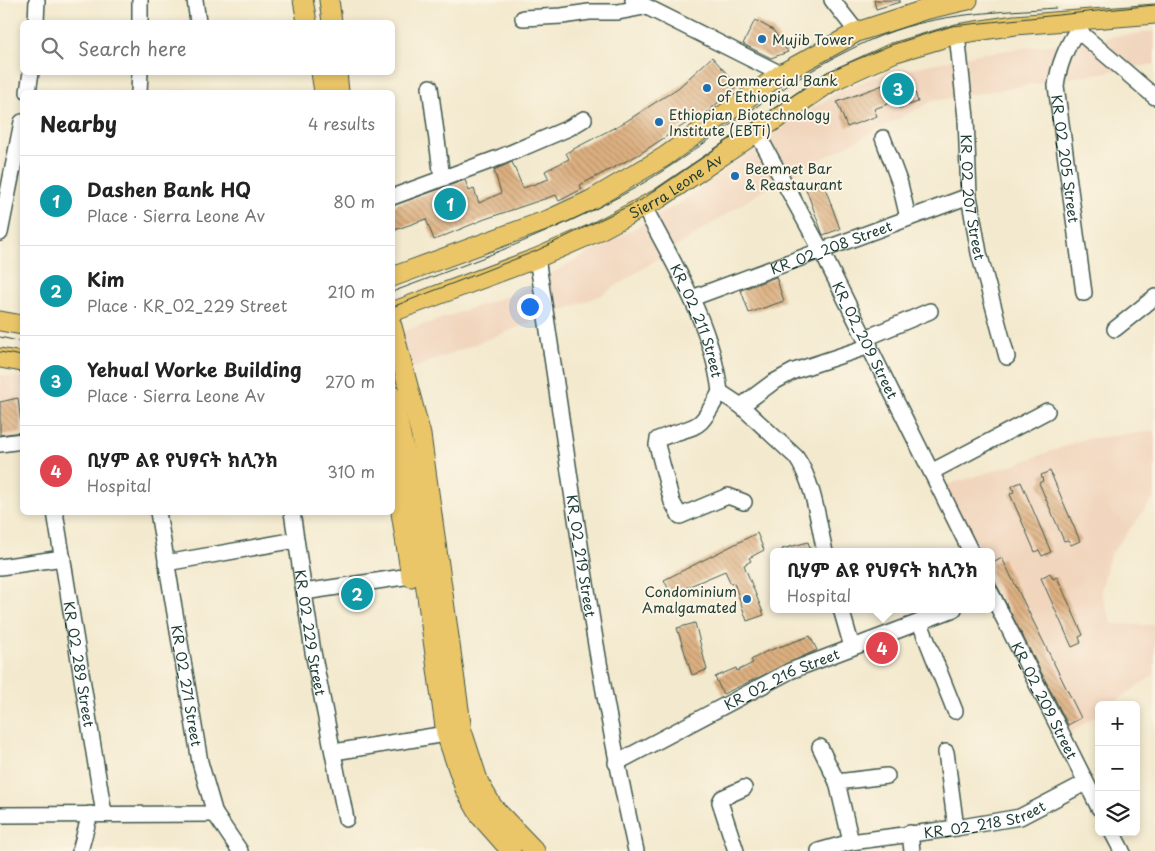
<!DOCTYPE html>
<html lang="en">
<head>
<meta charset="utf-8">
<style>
  body { margin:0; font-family:"Playpen Sans","Noto Sans Ethiopic",sans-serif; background:#f2f2f2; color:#222 }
  .controls { position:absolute; right:15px; bottom:15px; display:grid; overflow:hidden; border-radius:8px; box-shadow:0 2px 8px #0003 }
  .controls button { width:45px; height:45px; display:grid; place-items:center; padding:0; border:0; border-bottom:1px solid #e0e0e0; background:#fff; color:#222; font:25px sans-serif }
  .you { position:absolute; left:529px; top:306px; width:18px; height:18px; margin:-12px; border:4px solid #fff; border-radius:50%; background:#1a73e8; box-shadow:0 0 0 8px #1a73e833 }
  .badge { display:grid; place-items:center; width:32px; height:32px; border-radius:50%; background:#d93025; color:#fff; font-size:16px; font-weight:700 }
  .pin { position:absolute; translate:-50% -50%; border:2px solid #fff; box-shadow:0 1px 5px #0006 }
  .popup { position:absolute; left:770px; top:548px; width:225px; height:65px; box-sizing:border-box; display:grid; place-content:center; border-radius:8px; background:#fff; filter:drop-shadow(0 1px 4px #0005); font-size:16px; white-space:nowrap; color:#767676 }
  .popup b { font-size:19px; color:#222 }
  .popup::after { content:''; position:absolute; left:50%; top:100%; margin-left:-10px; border:10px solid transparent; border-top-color:#fff }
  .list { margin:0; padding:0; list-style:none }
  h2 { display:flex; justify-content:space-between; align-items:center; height:65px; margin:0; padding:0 20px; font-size:21px }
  h2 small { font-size:16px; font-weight:400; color:#767676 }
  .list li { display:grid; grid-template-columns:32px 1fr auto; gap:15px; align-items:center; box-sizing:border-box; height:90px; padding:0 20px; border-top:1px solid #e0e0e0 }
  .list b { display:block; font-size:19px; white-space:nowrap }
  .list p { margin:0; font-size:16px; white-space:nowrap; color:#767676 }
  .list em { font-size:16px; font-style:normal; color:#767676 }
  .icon { flex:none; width:28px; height:28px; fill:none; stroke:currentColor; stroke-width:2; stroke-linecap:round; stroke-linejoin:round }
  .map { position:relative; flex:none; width:1155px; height:851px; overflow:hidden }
  .search { position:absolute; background:#fff; box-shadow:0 2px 8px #0003; left:20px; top:20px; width:375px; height:55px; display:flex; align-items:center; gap:12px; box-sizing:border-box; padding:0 18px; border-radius:8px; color:#767676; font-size:19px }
  .panel { position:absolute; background:#fff; box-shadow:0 2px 8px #0003; left:20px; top:90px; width:375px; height:425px; border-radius:8px }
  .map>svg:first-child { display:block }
  .built { fill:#f1d5bd }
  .building { fill:url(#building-back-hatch) }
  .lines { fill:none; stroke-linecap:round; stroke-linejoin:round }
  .minor-casing { stroke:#3f574b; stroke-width:18 }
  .major-casing { stroke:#3f574b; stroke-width:21 }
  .minor { stroke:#fff; stroke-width:15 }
  .major { stroke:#ebc669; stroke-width:19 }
  .tram { stroke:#1f3d34; stroke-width:1 }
  .poi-dot { fill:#1f6fb2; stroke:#fcf5e5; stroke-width:2 }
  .labels { text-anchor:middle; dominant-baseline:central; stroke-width:4; stroke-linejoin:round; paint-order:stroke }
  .poi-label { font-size:14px; fill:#1f3d34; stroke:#fcf5e5; text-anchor:start }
  .street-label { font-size:14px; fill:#1f3d34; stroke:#fcf5e5 }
</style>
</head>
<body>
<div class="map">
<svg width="1155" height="851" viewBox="0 0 1155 851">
  <defs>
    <pattern id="building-back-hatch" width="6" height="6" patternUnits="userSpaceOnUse" patternTransform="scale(1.25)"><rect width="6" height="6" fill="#ddb081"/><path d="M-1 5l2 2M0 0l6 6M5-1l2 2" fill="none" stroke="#b3906a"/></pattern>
  </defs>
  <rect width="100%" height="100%" fill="#fcf5e5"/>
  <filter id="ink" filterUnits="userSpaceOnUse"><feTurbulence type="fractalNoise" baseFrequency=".02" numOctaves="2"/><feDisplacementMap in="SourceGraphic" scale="10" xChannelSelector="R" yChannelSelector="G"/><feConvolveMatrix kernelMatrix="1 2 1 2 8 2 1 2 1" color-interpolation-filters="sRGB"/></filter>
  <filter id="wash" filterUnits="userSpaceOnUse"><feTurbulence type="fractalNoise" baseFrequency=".0096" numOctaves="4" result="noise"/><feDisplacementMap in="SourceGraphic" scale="20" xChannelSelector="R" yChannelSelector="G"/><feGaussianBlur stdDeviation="1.12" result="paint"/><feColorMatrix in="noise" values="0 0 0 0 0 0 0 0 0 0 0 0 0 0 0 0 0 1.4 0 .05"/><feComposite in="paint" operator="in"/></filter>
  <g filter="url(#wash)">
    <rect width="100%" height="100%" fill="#f3e9ce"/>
    <g class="built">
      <path d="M1155 31V64L932 101 765 189 602 295 393 376V335L514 294 682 202 778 130 842 90 876 76 979 54Z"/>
      <path d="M0 375 22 379V444L0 447Z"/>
      <path d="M1155 431V496L1110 555 1101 591 1112 624 1155 625V674L1111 705H1099V713L1069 734 991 582V552H976L943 486 1019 463 1085 439Z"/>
    </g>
    <g id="blocks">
      <g class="building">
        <path d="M874 0H900V2L876 9Z"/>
        <path d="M755 20 773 30 788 52 771 58 743 44Z"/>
        <path d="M712 57 738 86 701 117 699 115 638 155 580 185 582 189 559 201 556 195 485 219 434 240 426 219 392 231V206L465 180 469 191 474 189 479 203 501 193 494 170 512 162 523 188 549 179 545 171 569 159 566 153 625 122 678 88Z"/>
        <path d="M910 75 918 102 899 108 896 101 874 109 877 116 847 127 837 102Z"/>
        <path d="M823 182 840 229 823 235 806 189Z"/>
        <path d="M776 277 784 301 749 313 741 290Z"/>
        <path d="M18 398 22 432 0 435V402Z"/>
        <path d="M1050 471 1080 541 1071 545 1068 540 1064 541 1039 483 1043 481 1041 475Z"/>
        <path d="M1021 482 1051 552 1042 556 1039 550 1035 552 1010 494 1014 492 1012 486Z"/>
        <path d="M757 533 764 550 749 558 751 561 744 565 764 615 747 621 734 583 731 584 725 571 671 594 664 580Z"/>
        <path d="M808 542 811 552H783L782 549Z"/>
        <path d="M1002 558 1081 718 1068 725 991 574V564Z"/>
        <path d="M1050 573 1053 579 1057 577 1083 635 1079 637 1081 643 1072 647 1041 578Z"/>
        <path d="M695 623 707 670 692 675 677 628Z"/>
        <path d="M810 636 817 650 723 694 715 677 736 668 737 671 753 663 751 660 765 652Z"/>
      </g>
    </g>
  </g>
  <g filter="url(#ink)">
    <use href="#blocks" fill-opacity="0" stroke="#3f574b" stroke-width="1"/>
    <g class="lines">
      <g class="minor-casing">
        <g id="minor">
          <path d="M195 0 198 22"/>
          <path d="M633 0 781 74"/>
          <path d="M832 0 857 32"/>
          <path d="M523 18 562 16 589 12H618L644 7"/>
          <path d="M1073 21 1084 36 1155 97"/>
          <path d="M36 22 37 0"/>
          <path d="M140 22V0"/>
          <path id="s1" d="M1078 29C1067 45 1058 67 1056 86L1084 293"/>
          <path id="s2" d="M957 34 966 118 969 196 979 253 1007 357"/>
          <path d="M430 87 442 178"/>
          <path d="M28 92 31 72"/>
          <path d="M139 92 140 72"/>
          <path id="s3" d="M756 131 821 250 971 552"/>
          <path d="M883 138 900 184 908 218"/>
          <path d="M392 197 501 157 569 128 584 119"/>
          <path id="s4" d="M644 207C675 266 712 325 720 392L741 406 796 457C814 483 818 521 825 552"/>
          <path d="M0 233 22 122"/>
          <path id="s5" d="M537 258C568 456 592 656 636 851"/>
          <path id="s6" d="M692 298 969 196"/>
          <path d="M1115 329 1155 297"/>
          <path d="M866 338 930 311"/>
          <path d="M720 392C696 436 700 422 658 439L657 445 672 502 680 516 728 496 744 502"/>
          <path d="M741 406 772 383 794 371 870 346"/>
          <path d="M0 444 22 441"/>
          <path d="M933 471 1047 411"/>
          <path id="s7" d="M55 512 104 814"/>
          <path id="s8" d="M158 512 200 762 215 814 240 851"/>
          <path id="s9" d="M292 512 313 652 346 819"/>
          <path d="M166 563 296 540"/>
          <path d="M0 567 63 558"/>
          <path d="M304 592 410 576"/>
          <path id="s10" d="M991 593 1099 808"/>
          <path d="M841 609 852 647"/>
          <path d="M920 623 955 711"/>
          <path d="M820 747 837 782"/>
          <path d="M334 752 446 734"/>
          <path d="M946 752 956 828"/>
          <path id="s11" d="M616 763 790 671 954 609"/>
          <path d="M0 815 215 814"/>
          <path d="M1112 832 1122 851"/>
          <path d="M910 833 912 851"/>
          <path d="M851 842 837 782 887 776"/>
          <path d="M80 851 90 814"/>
          <path d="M736 851 720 802 722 798 744 788"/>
          <path id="s12" d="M819 851 851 842 956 828 1020 817 1085 783"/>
        </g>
      </g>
      <g class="major-casing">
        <g id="major">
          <path d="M303 0 307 22"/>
          <path d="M329 0 332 22"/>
          <path d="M321 72 324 92"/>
          <path d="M337 72 339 92"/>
          <path d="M392 277 550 219 591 200 664 157 781 74 857 32 924 10 968 0"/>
          <path id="s13" d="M392 312 537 258 592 234 660 198 832 81 893 53 957 34 1015 25 1155 14"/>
          <path d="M0 321 22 325"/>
          <path d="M392 326 421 435 462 731 479 783 493 807 535 851"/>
          <path d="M0 358 22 362"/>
          <path d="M392 395 411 480 446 734 465 789 481 817 511 851"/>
          <path d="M392 454 411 577"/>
        </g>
      </g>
      <use href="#minor" class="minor"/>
      <use href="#major" class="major"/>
      <g class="tram">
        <path d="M392 292C475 261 558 231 635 188 719 139 793 70 885 34 939 13 998 12 1056 8"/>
        <path d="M392 307 536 251 641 200 827 72 891 45 952 26 1155 5"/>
        <path d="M0 337 22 342"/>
        <path d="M0 352 22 356"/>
      </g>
    </g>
  </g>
  <g class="poi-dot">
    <circle cx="762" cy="39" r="5"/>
    <circle cx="707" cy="88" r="5"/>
    <circle cx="659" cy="122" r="5"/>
    <circle cx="735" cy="176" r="5"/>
    <circle cx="747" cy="599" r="5"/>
  </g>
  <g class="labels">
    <g class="poi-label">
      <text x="772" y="39">Mujib Tower</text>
      <text x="717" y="80">Commercial Bank<tspan x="717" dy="16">of Ethiopia</tspan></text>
      <text x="669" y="114">Ethiopian Biotechnology<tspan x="669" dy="16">Institute (EBTi)</tspan></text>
      <text x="745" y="168">Beemnet Bar<tspan x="745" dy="16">&amp; Reastaurant</tspan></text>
      <text x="737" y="591" text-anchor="end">Condominium<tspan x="737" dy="16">Amalgamated</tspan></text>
    </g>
    <g class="street-label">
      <text stroke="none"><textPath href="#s1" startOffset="135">KR_02_205 Street</textPath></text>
      <text stroke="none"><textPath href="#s13" startOffset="311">Sierra Leone Av</textPath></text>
      <text stroke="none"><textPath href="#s2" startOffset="164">KR_02_207 Street</textPath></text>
      <text stroke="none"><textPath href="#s6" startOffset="148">KR_02_208 Street</textPath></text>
      <text stroke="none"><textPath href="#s4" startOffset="126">KR_02_211 Street</textPath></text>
      <text stroke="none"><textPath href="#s3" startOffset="236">KR_02_209 Street</textPath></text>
      <text stroke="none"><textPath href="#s5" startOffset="301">KR_02_219 Street</textPath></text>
      <text stroke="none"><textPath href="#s9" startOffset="122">KR_02_229 Street</textPath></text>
      <text stroke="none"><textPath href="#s7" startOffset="154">KR_02_289 Street</textPath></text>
      <text stroke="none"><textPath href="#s11" startOffset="186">KR_02_216 Street</textPath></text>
      <text stroke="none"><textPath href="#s8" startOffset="176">KR_02_271 Street</textPath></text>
      <text stroke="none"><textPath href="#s10" startOffset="120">KR_02_209 Street</textPath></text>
      <text stroke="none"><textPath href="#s12" startOffset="169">KR_02_218 Street</textPath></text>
    </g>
  </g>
</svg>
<div class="controls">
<button>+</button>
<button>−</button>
<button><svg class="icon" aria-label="layers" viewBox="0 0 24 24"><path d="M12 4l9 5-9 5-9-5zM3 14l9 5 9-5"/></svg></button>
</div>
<div class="you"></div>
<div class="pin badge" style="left:450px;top:204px;background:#0f9aa8">1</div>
<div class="pin badge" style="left:357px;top:594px;background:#0f9aa8">2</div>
<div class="pin badge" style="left:898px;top:89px;background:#0f9aa8">3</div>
<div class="pin badge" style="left:882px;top:648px;background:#e0444e">4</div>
<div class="popup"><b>ቢሃም ልዩ የህፃናት ክሊንክ</b>Hospital</div>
<div class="search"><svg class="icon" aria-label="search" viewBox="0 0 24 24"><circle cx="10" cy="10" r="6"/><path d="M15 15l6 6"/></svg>Search here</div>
<section class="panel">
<h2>Nearby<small>4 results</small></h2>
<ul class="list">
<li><span class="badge" style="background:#0f9aa8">1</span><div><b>Dashen Bank HQ</b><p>Place · Sierra Leone Av</p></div><em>80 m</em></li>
<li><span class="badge" style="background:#0f9aa8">2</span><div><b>Kim</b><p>Place · KR_02_229 Street</p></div><em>210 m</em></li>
<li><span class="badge" style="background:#0f9aa8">3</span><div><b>Yehual Worke Building</b><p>Place · Sierra Leone Av</p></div><em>270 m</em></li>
<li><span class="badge" style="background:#e0444e">4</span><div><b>ቢሃም ልዩ የህፃናት ክሊንክ</b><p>Hospital</p></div><em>310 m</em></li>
</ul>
</section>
</div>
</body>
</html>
